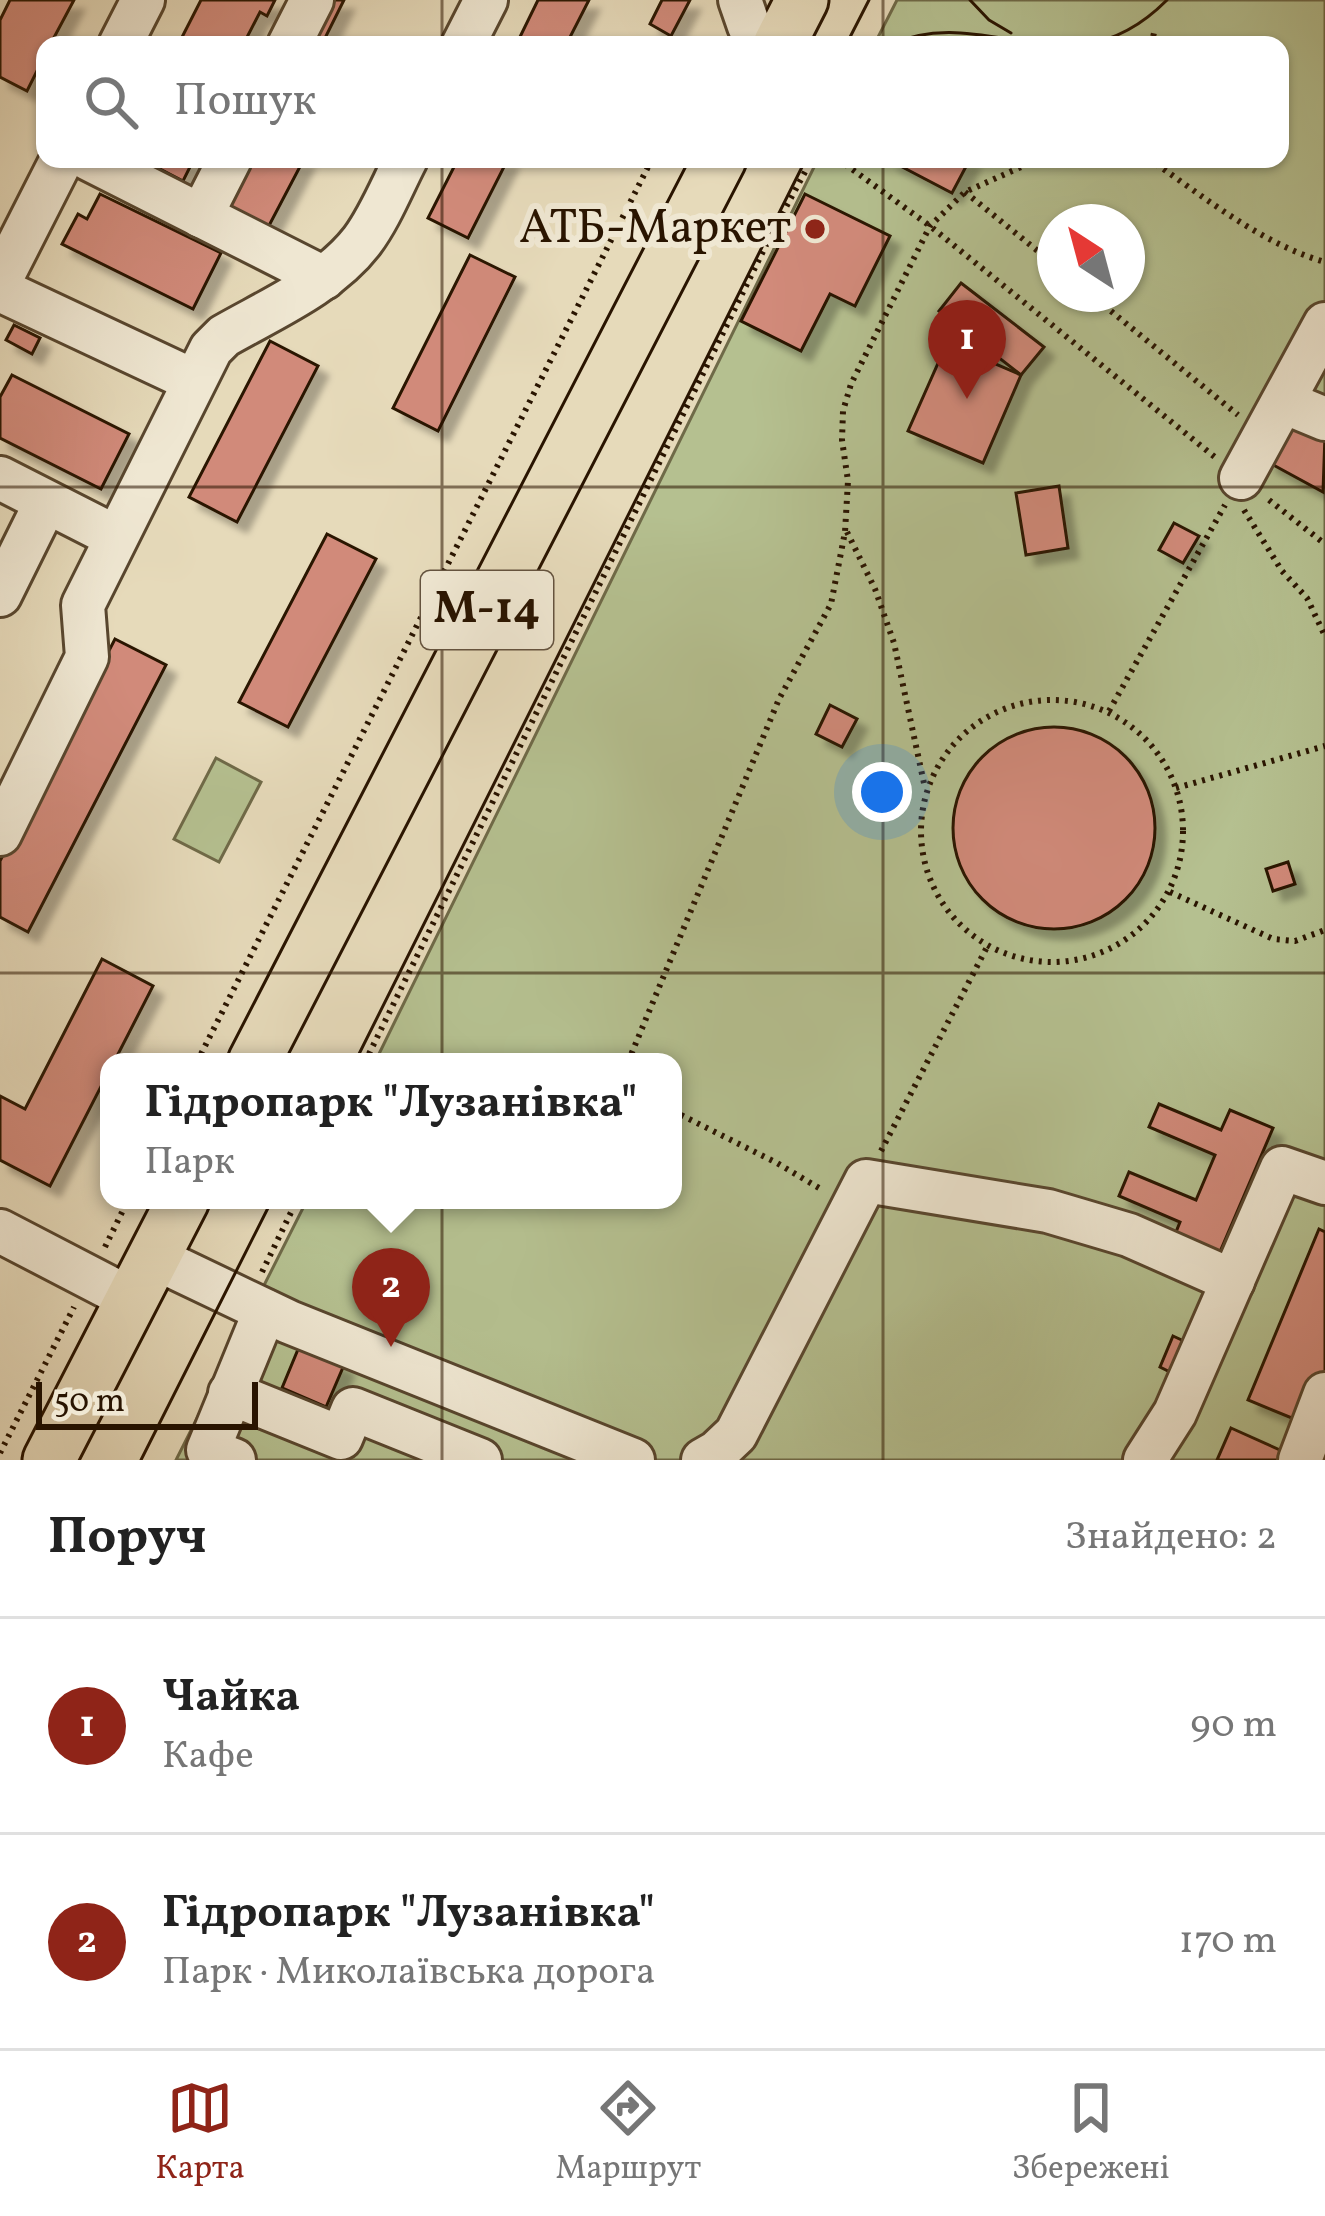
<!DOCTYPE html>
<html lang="uk">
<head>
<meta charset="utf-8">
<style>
  body { margin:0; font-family:Vollkorn,serif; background:#f6f6f6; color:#222 }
  .compass { position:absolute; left:1037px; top:204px; width:108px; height:108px; border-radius:50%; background:#fff; box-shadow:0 3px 9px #0004; rotate:324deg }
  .scale { position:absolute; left:36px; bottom:30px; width:222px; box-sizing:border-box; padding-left:12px; border:6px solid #291400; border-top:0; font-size:33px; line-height:42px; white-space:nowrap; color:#291400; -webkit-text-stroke:9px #efe7d2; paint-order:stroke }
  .you { position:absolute; left:882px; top:792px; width:42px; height:42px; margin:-30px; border:9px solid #fff; border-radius:50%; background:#1a73e8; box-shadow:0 0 0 18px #1a73e833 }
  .badge { display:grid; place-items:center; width:78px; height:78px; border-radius:50%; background:#8f2418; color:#fff; font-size:39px; font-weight:700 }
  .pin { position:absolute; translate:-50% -99px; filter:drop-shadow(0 3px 6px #0008) }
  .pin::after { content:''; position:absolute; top:63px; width:42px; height:36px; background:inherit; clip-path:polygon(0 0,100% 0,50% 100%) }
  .popup { position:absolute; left:100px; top:1053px; width:582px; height:156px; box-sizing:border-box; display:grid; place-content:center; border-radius:24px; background:#fff; filter:drop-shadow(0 3px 9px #0005); font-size:39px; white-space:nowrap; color:#767676 }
  .popup b { font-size:45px; color:#222 }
  .popup::after { content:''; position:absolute; left:50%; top:100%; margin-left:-24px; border:24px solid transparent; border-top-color:#fff }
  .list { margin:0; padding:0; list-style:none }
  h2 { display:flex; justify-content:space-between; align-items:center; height:156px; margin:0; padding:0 48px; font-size:51px }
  h2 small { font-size:39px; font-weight:400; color:#767676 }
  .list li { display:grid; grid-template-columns:78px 1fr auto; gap:36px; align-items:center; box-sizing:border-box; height:216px; padding:0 48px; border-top:3px solid #e0e0e0 }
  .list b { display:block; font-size:45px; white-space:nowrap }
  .list p { margin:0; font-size:39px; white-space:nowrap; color:#767676 }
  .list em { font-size:39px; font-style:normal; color:#767676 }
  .icon { flex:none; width:66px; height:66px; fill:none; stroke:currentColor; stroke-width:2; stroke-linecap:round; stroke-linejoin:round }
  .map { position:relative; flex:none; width:1325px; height:1460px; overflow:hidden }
  .search { position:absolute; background:#fff; box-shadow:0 3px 9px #0004; left:36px; right:36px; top:36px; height:132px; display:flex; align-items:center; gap:30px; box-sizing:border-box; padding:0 42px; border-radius:24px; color:#767676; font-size:45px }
  .sheet { height:588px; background:#fff }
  nav { display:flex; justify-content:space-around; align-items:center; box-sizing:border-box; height:168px; border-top:3px solid #e0e0e0; background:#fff; font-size:33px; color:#767676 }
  nav a { display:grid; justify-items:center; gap:6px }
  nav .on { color:#8f2418 }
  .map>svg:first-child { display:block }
  .green { fill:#b5c090; stroke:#6f6a48; stroke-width:3; fill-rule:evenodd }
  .building { fill:#d18a7a; stroke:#291400; stroke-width:3; filter:url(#shadow) }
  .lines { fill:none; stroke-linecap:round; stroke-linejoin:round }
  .minor-casing { stroke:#58462e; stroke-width:48 }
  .major-casing { stroke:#291400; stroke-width:57 }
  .path { stroke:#291400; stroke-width:6; stroke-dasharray:3 6; stroke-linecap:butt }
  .minor { stroke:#efe7d2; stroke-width:42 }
  .major { stroke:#e6daba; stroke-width:51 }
  .tram { stroke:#291400; stroke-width:3 }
  .grid { fill:none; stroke:#291400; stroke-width:3; stroke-opacity:0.55 }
  .poi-dot { fill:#8f2418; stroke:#efe7d2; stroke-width:4.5 }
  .labels { text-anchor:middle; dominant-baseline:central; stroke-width:12; stroke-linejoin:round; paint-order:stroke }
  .shield { fill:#efe7d2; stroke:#64533f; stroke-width:3 }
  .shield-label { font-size:45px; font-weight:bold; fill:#291400 }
  .poi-label { font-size:48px; fill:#291400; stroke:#efe7d2; text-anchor:end }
</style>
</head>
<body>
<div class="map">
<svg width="1325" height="1460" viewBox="0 0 1325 1460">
  <defs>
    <filter id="shadow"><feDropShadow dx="10" dy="10" stdDeviation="3" flood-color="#0004"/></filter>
  </defs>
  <rect width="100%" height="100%" fill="#e6daba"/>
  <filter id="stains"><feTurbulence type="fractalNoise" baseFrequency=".00167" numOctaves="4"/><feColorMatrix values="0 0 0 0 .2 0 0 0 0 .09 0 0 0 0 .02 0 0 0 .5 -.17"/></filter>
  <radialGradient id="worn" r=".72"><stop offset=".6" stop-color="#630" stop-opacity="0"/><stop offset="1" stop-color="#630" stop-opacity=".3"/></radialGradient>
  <g class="green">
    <path d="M897 0H1325V1394L1300 1460H176L307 1200H673V1062H375L818 159H1280V45H874ZM1055 222H1127V294H1055Z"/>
    <path d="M216 758 261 782 219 862 174 839Z"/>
  </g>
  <g class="building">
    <path d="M10 0H74L50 45H45V55L27 91 0 77V20Z"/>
    <path d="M201 0H275L267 16 260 12 243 45H178Z"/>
    <path d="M323 0H344L325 38 338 45H300Z"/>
    <path d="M538 0H589L566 45H516Z"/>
    <path d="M662 0H690L671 36 650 24Z"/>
    <path d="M141 159H194L183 181Z"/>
    <path d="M244 159H304L263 237 216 213Z"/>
    <path d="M458 159H508L468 238 428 218Z"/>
    <path d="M887 159H970L952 193Z"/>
    <path d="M100 194 221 253 193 309 62 244 78 214 87 219Z"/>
    <path d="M805 194 890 236 855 306 830 294 801 351 741 321Z"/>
    <path d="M470 255 515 277 438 431 393 408Z"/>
    <path d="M961 283 1044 347 1021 375 939 311Z"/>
    <path d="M14 325 40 338 32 354 6 340Z"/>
    <path d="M270 341 318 366 237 522 189 497Z"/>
    <path d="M947 343 1021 375 983 463 908 431Z"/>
    <path d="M12 375 129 434 101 489 0 438V397Z"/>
    <path d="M1290 416 1325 435 1323 492 1266 461Z"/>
    <path d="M1059 486 1068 548 1026 555 1016 493Z"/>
    <path d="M1174 523 1199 536 1183 563 1159 550Z"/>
    <path d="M327 534 376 559 288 727 239 702Z"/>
    <path d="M115 639 166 665 28 932 0 917V861Z"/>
    <path d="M830 705 857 719 842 747 816 734Z"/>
    <circle cx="1054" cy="828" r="101"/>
    <path d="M1288 862 1295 884 1273 891 1266 869Z"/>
    <path d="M102 959 153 986 114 1062H109V1071L50 1186 0 1160V1096L25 1109Z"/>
    <path d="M1159 1104 1221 1130 1230 1110 1273 1128 1216 1261 1172 1242 1180 1222 1119 1196 1129 1172 1196 1200 1215 1155 1149 1127Z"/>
    <path d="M1319 1229 1325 1232V1372L1304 1423 1248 1400Z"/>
    <path d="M1173 1336 1188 1343 1174 1374 1160 1367Z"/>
    <path d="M299 1347 344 1365 326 1407 282 1388Z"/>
    <path d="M1231 1428 1291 1455 1289 1460H1217Z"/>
  </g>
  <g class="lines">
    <g class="minor-casing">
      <g id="minor">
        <path d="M740 0 749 26 763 45"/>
        <path d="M120 45 143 0"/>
        <path d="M289 45 312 0"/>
        <path d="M463 45 486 0"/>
        <path d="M89 159 324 278"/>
        <path d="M201 216 230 159"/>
        <path d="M0 281 62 159"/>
        <path d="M0 290 194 381"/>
        <path d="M1284 402 1325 419"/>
        <path d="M0 478 116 537"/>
        <path d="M1241 478 1325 324"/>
        <path d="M0 595 46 502"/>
        <path d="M0 834 87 657 83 605 211 349 224 336C271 309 328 285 362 241 380 217 392 186 406 159"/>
        <path d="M0 1231 131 1299"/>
        <path d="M153 1257 289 1322 633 1460"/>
        <path d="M230 1393 341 1438 353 1409 480 1460"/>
        <path d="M234 1460 208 1450 265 1311"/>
        <path d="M703 1460 717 1452 736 1434 866 1181 1048 1211 1129 1235 1233 1281"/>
        <path d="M1145 1460 1175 1413 1282 1168 1325 1183"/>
        <path d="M1300 1460 1325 1394"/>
      </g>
    </g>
    <g class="major-casing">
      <g id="major">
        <path d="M779 45 802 0"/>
        <path d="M254 1062 720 159"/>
        <path d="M49 1460 183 1200"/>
      </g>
    </g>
    <g class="path">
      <path d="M710 43 714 45"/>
      <path d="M1151 45 1154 33"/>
      <path d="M838 159 930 226 1216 458"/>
      <path d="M1149 159C1203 196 1261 244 1325 262"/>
      <path d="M965 192 1055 265"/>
      <path d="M1090 294 1238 415"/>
      <path d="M1269 500 1325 544"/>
      <path d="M1244 510 1282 571 1307 598 1325 636"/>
      <path d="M847 532 875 589 894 643 925 788"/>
      <circle cx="1052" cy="831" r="131"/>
      <path d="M1109 711 1225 505"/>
      <path d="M1176 788 1325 746"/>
      <path d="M1170 892 1273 939 1295 941 1325 930"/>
      <path d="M197 1062 652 159"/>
      <path d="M365 1062 772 233 812 159"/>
      <path d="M628 1062 779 699 831 604 845 532 848 481 842 440 843 411 851 384 930 226 965 192 1039 159"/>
      <path d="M673 1111 777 1163 824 1191"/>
      <path d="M881 1151 987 947"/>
      <path d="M105 1247 128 1200"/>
      <path d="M262 1272 297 1200"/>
      <path d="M0 1453 74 1307"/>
    </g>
    <use href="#minor" class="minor"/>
    <use href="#major" class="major"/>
    <g class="tram">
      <path d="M970 0 989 20 1011 33"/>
      <path d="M846 45 869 0"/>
      <path d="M889 45C987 0 1070 98 1167 0"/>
      <path d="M355 1062 806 159"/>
      <path d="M141 1460 272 1200"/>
    </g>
  </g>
  <path class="grid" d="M442 0V45M883 0V45M442 159V1460M883 159V1460M0 487H1325M0 973H1325"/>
  <circle class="poi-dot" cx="815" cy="229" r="12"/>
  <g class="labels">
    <rect class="shield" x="421" y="571" width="132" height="78" rx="9"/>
    <g class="shield-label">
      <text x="487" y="610">М-14</text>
    </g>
    <g class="poi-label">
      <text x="791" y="229">АТБ-Маркет</text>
    </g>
  </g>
  <rect width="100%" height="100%" filter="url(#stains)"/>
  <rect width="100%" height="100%" fill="url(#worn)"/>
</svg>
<svg class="compass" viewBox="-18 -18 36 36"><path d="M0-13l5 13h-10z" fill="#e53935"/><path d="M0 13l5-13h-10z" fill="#767676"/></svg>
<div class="scale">50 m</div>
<div class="you"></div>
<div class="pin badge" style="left:967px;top:399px">1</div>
<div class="pin badge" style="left:391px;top:1347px">2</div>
<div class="popup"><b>Гідропарк &quot;Лузанівка&quot;</b>Парк</div>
<div class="search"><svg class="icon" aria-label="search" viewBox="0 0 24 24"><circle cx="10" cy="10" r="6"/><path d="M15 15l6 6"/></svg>Пошук</div>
</div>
<section class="sheet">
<h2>Поруч<small>Знайдено: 2</small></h2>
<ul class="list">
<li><span class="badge">1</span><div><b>Чайка</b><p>Кафе</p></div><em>90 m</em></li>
<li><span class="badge">2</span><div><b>Гідропарк &quot;Лузанівка&quot;</b><p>Парк · Миколаївська дорога</p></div><em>170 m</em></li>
</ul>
</section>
<nav>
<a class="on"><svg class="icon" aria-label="map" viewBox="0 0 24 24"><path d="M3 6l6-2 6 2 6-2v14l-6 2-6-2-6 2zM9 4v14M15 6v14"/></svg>Карта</a>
<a><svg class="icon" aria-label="directions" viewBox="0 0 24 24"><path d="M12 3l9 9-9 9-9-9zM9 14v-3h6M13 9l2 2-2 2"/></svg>Маршрут</a>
<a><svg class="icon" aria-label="saved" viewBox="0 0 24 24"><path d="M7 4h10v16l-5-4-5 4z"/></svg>Збережені</a>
</nav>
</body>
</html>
